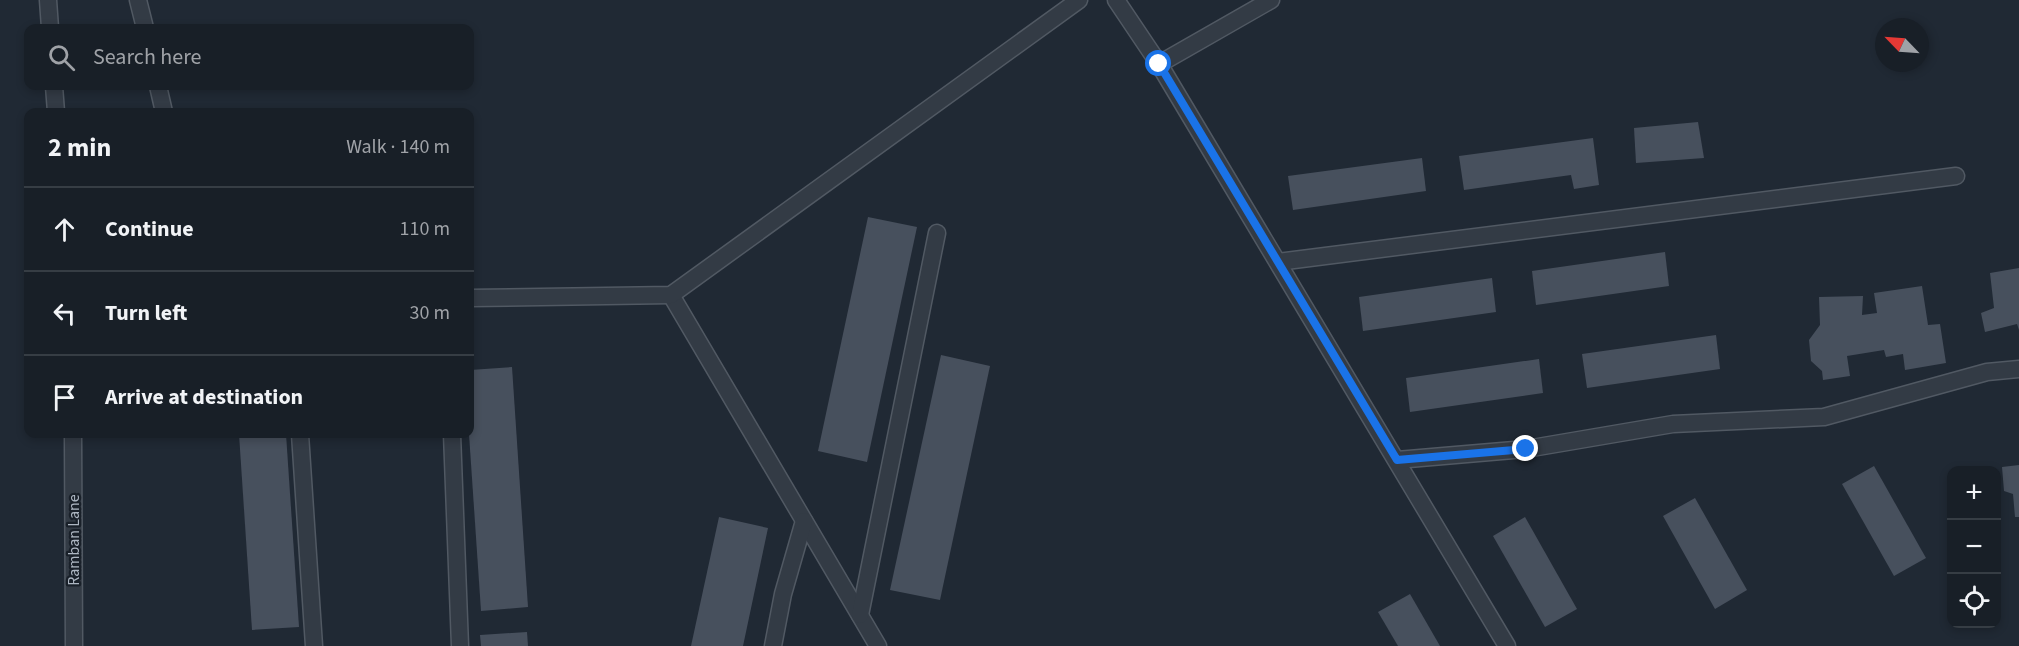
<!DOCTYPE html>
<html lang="en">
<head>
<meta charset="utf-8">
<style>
  body { margin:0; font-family:"Source Sans 3",sans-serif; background:#21272f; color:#f1f3f6 }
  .controls { position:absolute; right:18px; bottom:18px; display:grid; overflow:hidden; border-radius:12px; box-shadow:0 3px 9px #0003 }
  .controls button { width:54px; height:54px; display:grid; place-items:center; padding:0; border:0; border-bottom:2px solid #363d44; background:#181f27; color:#f1f3f6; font:30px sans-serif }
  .compass { position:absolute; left:1875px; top:18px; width:54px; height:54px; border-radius:50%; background:#181f27; box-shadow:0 3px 9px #0003; rotate:295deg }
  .stop { position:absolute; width:18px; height:18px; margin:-14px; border:4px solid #1a73e8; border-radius:50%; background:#fff }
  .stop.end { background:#1a73e8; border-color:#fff; box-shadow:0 2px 6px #0008 }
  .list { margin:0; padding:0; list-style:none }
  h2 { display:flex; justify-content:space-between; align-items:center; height:78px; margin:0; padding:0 24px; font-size:26px }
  h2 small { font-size:20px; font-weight:400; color:#9fa2a7 }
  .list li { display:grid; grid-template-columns:39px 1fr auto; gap:18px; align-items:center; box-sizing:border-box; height:84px; padding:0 24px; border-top:2px solid #363d44 }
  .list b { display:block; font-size:22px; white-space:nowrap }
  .list em { font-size:20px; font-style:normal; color:#9fa2a7 }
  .icon { flex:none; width:33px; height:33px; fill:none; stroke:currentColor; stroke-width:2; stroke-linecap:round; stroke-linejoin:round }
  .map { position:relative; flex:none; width:2019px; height:646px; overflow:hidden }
  .search { position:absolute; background:#181f27; box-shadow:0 3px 9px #0003; left:24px; top:24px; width:450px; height:66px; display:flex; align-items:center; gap:15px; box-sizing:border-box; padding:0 21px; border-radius:12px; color:#9fa2a7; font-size:22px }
  .panel { position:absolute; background:#181f27; box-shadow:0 3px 9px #0003; left:24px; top:108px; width:450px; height:330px; border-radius:12px }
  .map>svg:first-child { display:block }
  .building { fill:#47505d }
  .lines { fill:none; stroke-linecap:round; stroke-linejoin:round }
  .service-casing { stroke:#515963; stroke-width:19 }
  .service { stroke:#333b45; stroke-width:16 }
  .route { stroke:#1a73e8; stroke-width:8 }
  .labels { text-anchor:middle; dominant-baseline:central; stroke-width:4.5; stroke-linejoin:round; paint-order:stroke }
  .street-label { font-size:16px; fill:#adb6c2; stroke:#192029 }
</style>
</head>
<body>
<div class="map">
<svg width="2019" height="646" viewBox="0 0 2019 646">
  <rect width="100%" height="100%" fill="#202934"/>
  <g class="building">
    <path d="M1698 122 1704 158 1636 163 1634 128Z"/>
    <path d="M1593 138 1599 185 1574 189 1571 175 1464 190 1459 156Z"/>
    <path d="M1422 158 1426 191 1293 210 1288 176Z"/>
    <path d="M868 217 917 227 867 462 818 451Z"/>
    <path d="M1665 252 1669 286 1536 305 1532 271Z"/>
    <path d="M2019 268V330L2017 324 1985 332 1981 313 1994 308 1990 273Z"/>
    <path d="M1492 278 1496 312 1363 331 1359 297Z"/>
    <path d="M1922 286 1928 325 1940 324 1946 363 1905 370 1903 354 1886 357 1884 350 1847 356 1850 376 1823 380 1822 371 1811 361 1809 340 1820 325 1819 297 1863 296 1862 315 1877 313 1874 293Z"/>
    <path d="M1716 335 1720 369 1587 388 1582 354Z"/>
    <path d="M941 355 990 366 940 600 890 590Z"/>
    <path d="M1539 359 1543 393 1410 412 1406 378Z"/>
    <path d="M512 367 528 607 481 611 469 434 470 370Z"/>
    <path d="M239 434H286L299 627 252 630Z"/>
    <path d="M2019 465V517H2015L2013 494 2004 491 2002 467Z"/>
    <path d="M1874 466 1926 558 1894 576 1842 484Z"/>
    <path d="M1695 498 1747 590 1715 609 1663 516Z"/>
    <path d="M719 517 768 528 743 646H691Z"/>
    <path d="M1525 517 1577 609 1545 627 1493 536Z"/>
    <path d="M1410 594 1440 646H1398L1378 612Z"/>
    <path d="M527 632 528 646H481L480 635Z"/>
  </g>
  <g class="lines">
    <g class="service-casing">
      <g id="service">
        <path d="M48 0 50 28"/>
        <path d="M138 0 145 28"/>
        <path d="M1116 0 1159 64 1507 646"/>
        <path d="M1159 64 1271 0"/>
        <path d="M54 86 56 112"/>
        <path d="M158 86 164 112"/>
        <path d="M1278 262 1956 176"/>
        <path d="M671 295 878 646"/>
        <path d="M470 298 671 295 1079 0"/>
        <path d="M73 434 74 646"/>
        <path d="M300 434 314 646"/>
        <path d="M452 434 460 646"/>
        <path d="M1397 460 1526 449 1673 424 1824 417 1987 372 2019 369"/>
        <path d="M860 615 937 233"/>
        <path d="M773 646 783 594 804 521"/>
      </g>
    </g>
    <use href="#service" class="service"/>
  </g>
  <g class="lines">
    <path class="route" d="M1159 64 1397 460 1526 449"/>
  </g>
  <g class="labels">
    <g class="street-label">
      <text transform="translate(74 540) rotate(-90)">Ramban Lane</text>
    </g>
  </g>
</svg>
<div class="controls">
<button>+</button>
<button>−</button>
<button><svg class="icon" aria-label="locate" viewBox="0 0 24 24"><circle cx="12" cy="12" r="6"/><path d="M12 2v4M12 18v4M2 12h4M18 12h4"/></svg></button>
</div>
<svg class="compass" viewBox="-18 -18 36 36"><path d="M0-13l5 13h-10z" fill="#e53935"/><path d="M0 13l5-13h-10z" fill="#9fa2a7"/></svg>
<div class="stop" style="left:1159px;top:64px"></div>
<div class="stop end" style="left:1526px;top:449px"></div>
<div class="search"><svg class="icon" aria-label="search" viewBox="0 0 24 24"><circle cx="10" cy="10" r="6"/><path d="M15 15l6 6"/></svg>Search here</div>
<section class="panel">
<h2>2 min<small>Walk · 140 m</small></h2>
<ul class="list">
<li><svg class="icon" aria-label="ahead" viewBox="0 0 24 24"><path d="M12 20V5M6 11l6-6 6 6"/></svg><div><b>Continue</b></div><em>110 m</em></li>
<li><svg class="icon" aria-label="left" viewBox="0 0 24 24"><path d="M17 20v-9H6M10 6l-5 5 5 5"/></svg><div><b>Turn left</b></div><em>30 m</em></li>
<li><svg class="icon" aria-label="arrive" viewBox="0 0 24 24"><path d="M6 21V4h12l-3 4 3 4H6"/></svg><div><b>Arrive at destination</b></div></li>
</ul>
</section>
</div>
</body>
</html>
